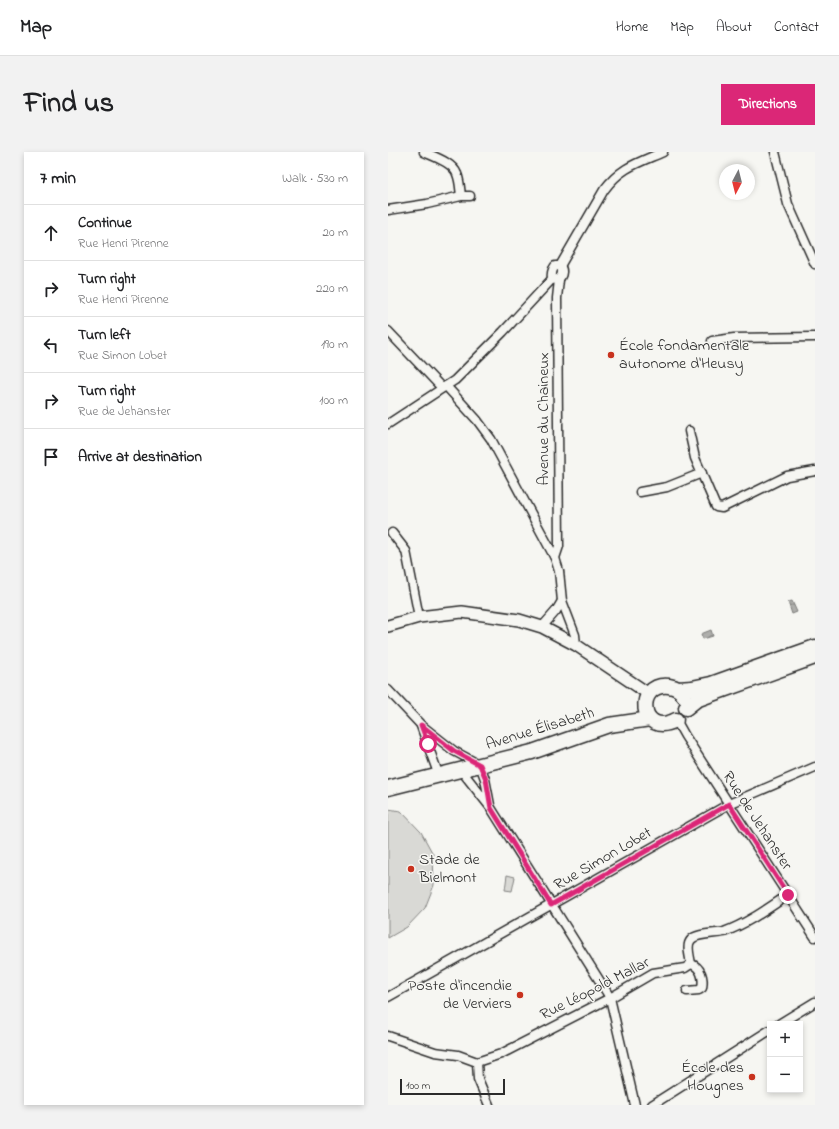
<!DOCTYPE html>
<html lang="en">
<head>
<meta charset="utf-8">
<style>
  body { margin:0; font-family:"Indie Flower",sans-serif; background:#f2f2f2; color:#202124 }
  .controls { position:absolute; right:12px; bottom:12px; display:grid; overflow:hidden; border-radius:0px; box-shadow:0 2px 6px #0003 }
  .controls button { width:36px; height:36px; display:grid; place-items:center; padding:0; border:0; border-bottom:1px solid #e0e0e0; background:#fff; color:#202124; font:20px sans-serif }
  .compass { position:absolute; left:331px; top:12px; width:36px; height:36px; border-radius:50%; background:#fff; box-shadow:0 2px 6px #0003; rotate:187deg }
  .scale { position:absolute; left:12px; bottom:10px; width:105px; box-sizing:border-box; padding-left:4px; border:2px solid #2b2b2b; border-top:0; font-size:11px; line-height:14px; white-space:nowrap; color:#2b2b2b; -webkit-text-stroke:3px #f6f6f2; paint-order:stroke }
  .stop { position:absolute; width:12px; height:12px; margin:-9px; border:3px solid #db2777; border-radius:50%; background:#fff }
  .stop.end { background:#db2777; border-color:#fff; box-shadow:0 1px 4px #0008 }
  .list { margin:0; padding:0; list-style:none }
  h2 { display:flex; justify-content:space-between; align-items:center; height:52px; margin:0; padding:0 16px; font-size:17px }
  h2 small { font-size:13px; font-weight:400; color:#757577 }
  .list li { display:grid; grid-template-columns:26px 1fr auto; gap:12px; align-items:center; box-sizing:border-box; height:56px; padding:0 16px; border-top:1px solid #e0e0e0 }
  .list b { display:block; font-size:15px; white-space:nowrap }
  .list p { margin:0; font-size:13px; white-space:nowrap; color:#757577 }
  .list em { font-size:13px; font-style:normal; color:#757577 }
  .icon { flex:none; width:22px; height:22px; fill:none; stroke:currentColor; stroke-width:2; stroke-linecap:round; stroke-linejoin:round }
  .map { position:relative; flex:none; width:427px; height:953px; overflow:hidden; border-radius:0px }
  header { display:flex; align-items:center; gap:24px; box-sizing:border-box; height:56px; padding:0 20px; background:#fff; border-bottom:1px solid #e0e0e0 }
  header strong { font-size:19px }
  nav { display:flex; gap:22px; margin-inline-start:auto; font-size:14px }
  .intro { display:flex; align-items:center; justify-content:space-between; box-sizing:border-box; height:96px; padding:0 24px }
  h1 { margin:0; font-size:28px }
  .button { padding:10px 18px; border-radius:0px; background:#db2777; color:#fff; font-size:14px; font-weight:700 }
  main { display:flex; gap:24px; padding:0 24px }
  aside { flex:1; background:#fff; border-radius:0px; box-shadow:0 2px 6px #0003 }
  .map>svg:first-child { display:block }
  .grass { fill:#d9d9d5; stroke:#828280 }
  .water { fill:url(#water-waves); stroke:#7a7a78 }
  .lines { fill:none; stroke-linecap:round; stroke-linejoin:round }
  .street-casing { stroke:#2b2b2b; stroke-width:11 }
  .secondary-casing { stroke:#2b2b2b; stroke-width:14 }
  .highway-casing { stroke:#2b2b2b; stroke-width:17 }
  .street { stroke:#f6f6f2; stroke-width:8 }
  .secondary { stroke:#f6f6f2; stroke-width:11 }
  .highway { stroke:#f6f6f2; stroke-width:14 }
  .route { stroke:#db2777; stroke-width:5 }
  .poi-dot { fill:#c8321e; stroke:#f6f6f2; stroke-width:1.5 }
  .labels { text-anchor:middle; dominant-baseline:central; stroke-width:3; stroke-linejoin:round; paint-order:stroke }
  .poi-label { font-size:16px; fill:#2b2b2b; stroke:#f6f6f2; text-anchor:start }
  .street-label { font-size:16px; fill:#2b2b2b; stroke:#f6f6f2 }
</style>
</head>
<body>
<header>
<strong>Map</strong>
<nav><a>Home</a><a>Map</a><a>About</a><a>Contact</a></nav>
</header>
<div class="intro"><h1>Find us</h1><a class="button">Directions</a></div>
<main>
<aside>
<h2>7 min<small>Walk · 530 m</small></h2>
<ul class="list">
<li><svg class="icon" aria-label="ahead" viewBox="0 0 24 24"><path d="M12 20V5M6 11l6-6 6 6"/></svg><div><b>Continue</b><p>Rue Henri Pirenne</p></div><em>20 m</em></li>
<li><svg class="icon" aria-label="right" viewBox="0 0 24 24"><path d="M7 20v-9h11M14 6l5 5-5 5"/></svg><div><b>Turn right</b><p>Rue Henri Pirenne</p></div><em>220 m</em></li>
<li><svg class="icon" aria-label="left" viewBox="0 0 24 24"><path d="M17 20v-9H6M10 6l-5 5 5 5"/></svg><div><b>Turn left</b><p>Rue Simon Lobet</p></div><em>190 m</em></li>
<li><svg class="icon" aria-label="right" viewBox="0 0 24 24"><path d="M7 20v-9h11M14 6l5 5-5 5"/></svg><div><b>Turn right</b><p>Rue de Jehanster</p></div><em>100 m</em></li>
<li><svg class="icon" aria-label="arrive" viewBox="0 0 24 24"><path d="M6 21V4h12l-3 4 3 4H6"/></svg><div><b>Arrive at destination</b></div></li>
</ul>
</aside>
<div class="map">
<svg width="427" height="953" viewBox="0 0 427 953">
  <defs>
    <pattern id="water-waves" width="16" height="10" patternUnits="userSpaceOnUse"><rect width="16" height="10" fill="#aeaeab"/><path d="M0 5q4-4 8 0t8 0" fill="none" stroke="#8e8e8b"/></pattern>
  </defs>
  <rect width="100%" height="100%" fill="#f6f6f2"/>
  <filter id="ink" filterUnits="userSpaceOnUse"><feTurbulence type="fractalNoise" baseFrequency=".025" numOctaves="2"/><feDisplacementMap in="SourceGraphic" scale="8" xChannelSelector="R" yChannelSelector="G"/><feConvolveMatrix kernelMatrix="1 2 1 2 8 2 1 2 1" color-interpolation-filters="sRGB"/></filter>
  <g filter="url(#ink)">
    <g class="grass">
      <path d="M0 657 13 659 33 680 45 702 46 733 37 756 19 775 0 786Z"/>
      <path d="M119 723 127 725 124 739 117 738Z"/>
    </g>
    <g class="water">
      <path d="M404 449 409 460 404 462 400 450Z"/>
      <path d="M323 478 325 484 315 487 313 482Z"/>
    </g>
    <g class="lines">
      <g class="street-casing">
        <g id="street">
          <path d="M36 0C47 5 65 11 69 22 72 29 72 37 73 44"/>
          <path d="M387 0 400 52 427 112"/>
          <path d="M0 58 39 52 73 44H82"/>
          <path d="M167 114H172C176 119 174 127 167 128L164 127C163 121 164 118 167 114Z"/>
          <path d="M172 114 216 38C233 15 250 11 275 0"/>
          <path d="M0 179 54 236"/>
          <path d="M324 189 346 186 427 185"/>
          <path d="M58 234 89 268 103 287 167 406 171 419 174 449 187 483 188 493"/>
          <path d="M0 272 67 228 115 180 164 127"/>
          <path d="M301 279 307 306 328 355 334 356 399 324 427 319"/>
          <path d="M252 340 279 335 314 321"/>
          <path d="M4 381 18 399 31 465"/>
          <path d="M167 406 171 394 169 146 171 128"/>
          <path d="M154 475 168 459 174 449"/>
          <path d="M0 538 33 573 66 599 92 613 97 627 102 653"/>
          <path d="M288 568 297 584 427 785"/>
          <path d="M33 574 51 624"/>
          <path d="M73 618 103 656 218 839 222 846 247 953"/>
          <path d="M299 839 311 838 314 836C316 826 313 815 303 812"/>
          <path d="M0 845 341 652 427 615"/>
          <path d="M391 872 427 850"/>
          <path d="M0 884 47 900 70 903 89 910 113 902 222 846 265 821 297 816 303 812C302 805 298 793 303 788 308 781 328 782 336 780 360 771 379 757 400 743"/>
          <path d="M89 910 90 927 101 953"/>
          <path d="M264 953 382 878"/>
        </g>
      </g>
      <g class="secondary-casing">
        <path id="secondary" d="M0 474 31 465 74 460 131 468 154 475 188 493 261 542"/>
      </g>
      <g class="highway-casing">
        <g id="highway">
          <path d="M290 537 304 536 323 532 427 495"/>
          <path d="M298 556 308 548 324 542 427 505"/>
          <path d="M288 568C251 587 246 530 281 534 288 535 293 538 296 544"/>
          <path d="M0 636 144 600 221 573 262 567"/>
        </g>
      </g>
      <use href="#street" class="street"/>
      <use href="#secondary" class="secondary"/>
      <use href="#highway" class="highway"/>
    </g>
  </g>
  <g class="lines" filter="url(#ink)">
    <path class="route" d="M40 592 33 573 66 599 92 613 98 627 103 656 163 753 341 652 400 743"/>
  </g>
  <g class="poi-dot">
    <circle cx="223" cy="203" r="4"/>
    <circle cx="23" cy="717" r="4"/>
    <circle cx="132" cy="843" r="4"/>
    <circle cx="364" cy="925" r="4"/>
  </g>
  <g class="labels">
    <g class="poi-label">
      <text x="231" y="194">École fondamentale<tspan x="231" dy="18">autonome d'Heusy</tspan></text>
      <text x="31" y="708">Stade de<tspan x="31" dy="18">Bielmont</tspan></text>
      <text x="124" y="834" text-anchor="end">Poste d'incendie<tspan x="124" dy="18">de Verviers</tspan></text>
      <text x="356" y="916" text-anchor="end">École des<tspan x="356" dy="18">Hougnes</tspan></text>
    </g>
    <g class="street-label">
      <text transform="translate(156 267) rotate(-90)">Avenue du Chaineux</text>
      <text transform="translate(152 577) rotate(-17)">Avenue Élisabeth</text>
      <text transform="translate(369 669) rotate(57)">Rue de Jehanster</text>
      <text transform="translate(215 707) rotate(-30)">Rue Simon Lobet</text>
      <text transform="translate(207 837) rotate(-27)">Rue Léopold Mallar</text>
    </g>
  </g>
</svg>
<div class="controls">
<button>+</button>
<button>−</button>
</div>
<svg class="compass" viewBox="-18 -18 36 36"><path d="M0-13l5 13h-10z" fill="#e53935"/><path d="M0 13l5-13h-10z" fill="#757577"/></svg>
<div class="scale">100 m</div>
<div class="stop" style="left:40px;top:592px"></div>
<div class="stop end" style="left:400px;top:743px"></div>
</div>
</main>
</body>
</html>
